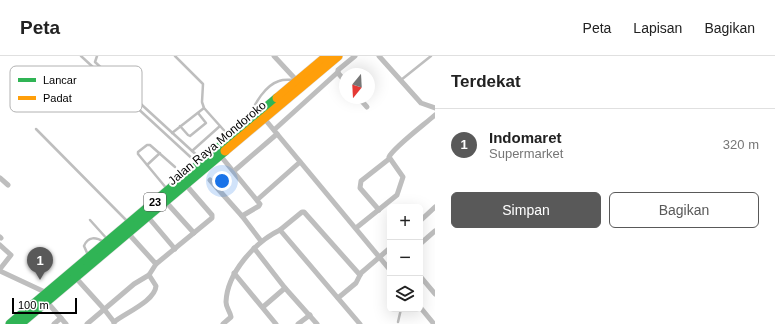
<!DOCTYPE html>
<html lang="id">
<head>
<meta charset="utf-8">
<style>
  body { margin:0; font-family:Arial,sans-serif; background:#f6f6f6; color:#222 }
  .controls { position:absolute; right:12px; bottom:12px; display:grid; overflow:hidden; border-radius:6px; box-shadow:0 4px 16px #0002 }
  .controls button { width:36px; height:36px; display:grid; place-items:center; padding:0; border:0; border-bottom:1px solid #e0e0e0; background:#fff; color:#222; font:20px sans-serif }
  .compass { position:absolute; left:339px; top:12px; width:36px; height:36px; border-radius:50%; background:#fff; box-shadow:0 4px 16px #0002; rotate:198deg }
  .scale { position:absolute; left:12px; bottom:10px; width:65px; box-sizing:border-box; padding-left:4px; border:2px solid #000; border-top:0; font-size:11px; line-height:14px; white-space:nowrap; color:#000; -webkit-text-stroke:3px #fff; paint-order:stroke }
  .you { position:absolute; left:222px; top:125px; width:14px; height:14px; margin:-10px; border:3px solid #fff; border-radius:50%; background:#1a73e8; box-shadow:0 0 0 6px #1a73e833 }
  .badge { display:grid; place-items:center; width:26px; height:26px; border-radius:50%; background:#595959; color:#fff; font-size:13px; font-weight:700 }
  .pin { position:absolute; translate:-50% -33px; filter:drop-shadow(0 1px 2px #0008) }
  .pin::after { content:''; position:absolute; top:21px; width:14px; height:12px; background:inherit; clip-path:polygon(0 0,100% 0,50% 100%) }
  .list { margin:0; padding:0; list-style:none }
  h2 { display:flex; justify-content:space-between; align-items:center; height:52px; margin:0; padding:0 16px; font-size:17px }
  h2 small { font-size:13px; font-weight:400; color:#767676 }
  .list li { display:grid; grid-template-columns:26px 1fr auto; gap:12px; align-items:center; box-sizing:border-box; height:72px; padding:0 16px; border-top:1px solid #e0e0e0 }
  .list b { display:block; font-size:15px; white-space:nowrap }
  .list p { margin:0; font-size:13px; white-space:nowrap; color:#767676 }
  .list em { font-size:13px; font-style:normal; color:#767676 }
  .actions { display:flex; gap:8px; padding:12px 16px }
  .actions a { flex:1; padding:9px 0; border:1px solid #595959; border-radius:6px; text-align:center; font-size:14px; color:#595959 }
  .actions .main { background:#595959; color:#fff }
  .icon { flex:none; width:22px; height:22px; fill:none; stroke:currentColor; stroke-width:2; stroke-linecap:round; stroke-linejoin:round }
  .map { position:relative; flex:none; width:435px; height:268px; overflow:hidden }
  header { display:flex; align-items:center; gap:24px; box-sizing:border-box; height:56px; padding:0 20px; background:#fff; border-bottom:1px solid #e0e0e0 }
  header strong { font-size:19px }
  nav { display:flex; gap:22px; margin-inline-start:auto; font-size:14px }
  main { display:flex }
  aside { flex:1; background:#fff }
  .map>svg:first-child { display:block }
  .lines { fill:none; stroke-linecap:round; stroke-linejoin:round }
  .fast-casing { stroke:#dbdbdb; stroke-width:10 }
  .slow-casing { stroke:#dbdbdb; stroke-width:10 }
  .lane { stroke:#bebebe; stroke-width:2.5 }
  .street { stroke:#bebebe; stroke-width:5 }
  .fast { stroke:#30b455; stroke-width:9 }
  .slow { stroke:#ff9f0a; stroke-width:9 }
  .labels { text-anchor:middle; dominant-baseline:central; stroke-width:4; stroke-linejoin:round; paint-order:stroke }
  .shield { fill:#fff; stroke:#4c4c4c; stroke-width:1 }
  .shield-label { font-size:11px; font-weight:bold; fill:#000 }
  .street-label { font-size:12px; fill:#000; stroke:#fff }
  .key { fill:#fff; stroke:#b2b2b2; stroke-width:1 }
  .key-label { font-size:11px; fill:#000 }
</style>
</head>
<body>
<header>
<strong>Peta</strong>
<nav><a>Peta</a><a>Lapisan</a><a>Bagikan</a></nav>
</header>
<main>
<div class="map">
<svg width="435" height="268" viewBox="0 0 435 268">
  <rect width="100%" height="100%" fill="#fff"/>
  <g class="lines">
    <g class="fast-casing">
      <g id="fast">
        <path d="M10 268 277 42"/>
        <path d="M20 268 225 95"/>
      </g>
    </g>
    <g class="slow-casing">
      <g id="slow">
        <path d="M277 42 327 0"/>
        <path d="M225 95 338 0"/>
      </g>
    </g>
    <g class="lane">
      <path d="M81 0 198 108"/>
      <path d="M97 0 95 6 202 104"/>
      <path d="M175 0 203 28 202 46 204 52 229 80"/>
      <path d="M401 24 431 0"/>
      <path d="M251 61C253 48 266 29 279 25 284 23 289 24 295 24"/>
      <path d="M180 70 188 79 190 80 206 67 198 57"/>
      <path d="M36 73 128 166"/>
      <path d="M172 77 204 52"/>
      <path d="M192 95 220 70"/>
      <path d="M147 109 160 97"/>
      <path d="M167 133 138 98V96L147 89H150L175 111"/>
      <path d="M90 164 108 184"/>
      <path d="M88 199 84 190C88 180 96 181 104 186"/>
      <path d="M398 266 401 253"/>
    </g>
    <g class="street">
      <path d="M274 0 299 27"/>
      <path d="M379 0 421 47 435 52"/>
      <path d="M345 25 338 17V14L355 0"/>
      <path d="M359 42 367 51"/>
      <path d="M263 61 390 214"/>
      <path d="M274 74 338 16"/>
      <path d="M219 98 260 148 259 150 242 160"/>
      <path d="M234 115 277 78"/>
      <path d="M0 122 8 129"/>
      <path d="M210 124 242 160 261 185"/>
      <path d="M257 144 300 106"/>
      <path d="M166 146 194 177"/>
      <path d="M379 154 360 132 361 125 389 103"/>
      <path d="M148 161 175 193"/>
      <path d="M420 165 435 151"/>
      <path d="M356 172 397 139 403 121 389 101C394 91 425 68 435 59"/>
      <path d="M280 174 302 156H304L360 219"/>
      <path d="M127 176 156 208 212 162V159L186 129"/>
      <path d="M0 181 1 182"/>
      <path d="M420 188 435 175"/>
      <path d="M0 189 11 199 0 213"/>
      <path d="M254 192 285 232 317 268"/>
      <path d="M0 215 47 237"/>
      <path d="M234 217 276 268"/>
      <path d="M420 220 435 238"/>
      <path d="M76 222 104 253 114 266V268"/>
      <path d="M338 242 356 227 361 217 390 192"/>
      <path d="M47 246 66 268"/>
      <path d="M263 251 285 232"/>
      <path d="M420 251 434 268"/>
      <path d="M114 266C125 257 155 245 156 230L149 219 156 208"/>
      <path d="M54 268 61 262"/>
      <path d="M87 268 134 228 149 219"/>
      <path d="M223 268 231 261C230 255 226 252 226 246 227 217 255 186 280 174L360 268"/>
      <path d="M298 268 310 259"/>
    </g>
    <use href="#fast" class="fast"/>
    <use href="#slow" class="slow"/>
  </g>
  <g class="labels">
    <rect class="shield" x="144" y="137" width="22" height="18" rx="3"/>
    <g class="shield-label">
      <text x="155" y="146">23</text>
    </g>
    <g class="street-label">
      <text transform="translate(217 87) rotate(-40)">Jalan Raya Mondoroko</text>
    </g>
  </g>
  <rect x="10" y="10" width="132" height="46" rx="6" class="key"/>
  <rect x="18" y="22" width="18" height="4" fill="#30b455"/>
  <rect x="18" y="40" width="18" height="4" fill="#ff9f0a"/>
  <g class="key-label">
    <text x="43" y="28">Lancar</text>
    <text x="43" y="46">Padat</text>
  </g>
</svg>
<div class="controls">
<button>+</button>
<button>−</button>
<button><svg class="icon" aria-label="layers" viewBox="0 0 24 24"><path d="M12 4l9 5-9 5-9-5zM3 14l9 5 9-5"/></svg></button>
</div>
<svg class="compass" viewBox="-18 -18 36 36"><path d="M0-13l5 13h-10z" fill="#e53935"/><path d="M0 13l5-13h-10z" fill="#767676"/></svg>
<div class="scale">100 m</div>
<div class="you"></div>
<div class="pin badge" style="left:40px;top:224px">1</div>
</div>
<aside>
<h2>Terdekat<small></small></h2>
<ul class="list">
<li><span class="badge">1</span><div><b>Indomaret</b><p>Supermarket</p></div><em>320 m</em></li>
</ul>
<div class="actions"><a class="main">Simpan</a><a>Bagikan</a></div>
</aside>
</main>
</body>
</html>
